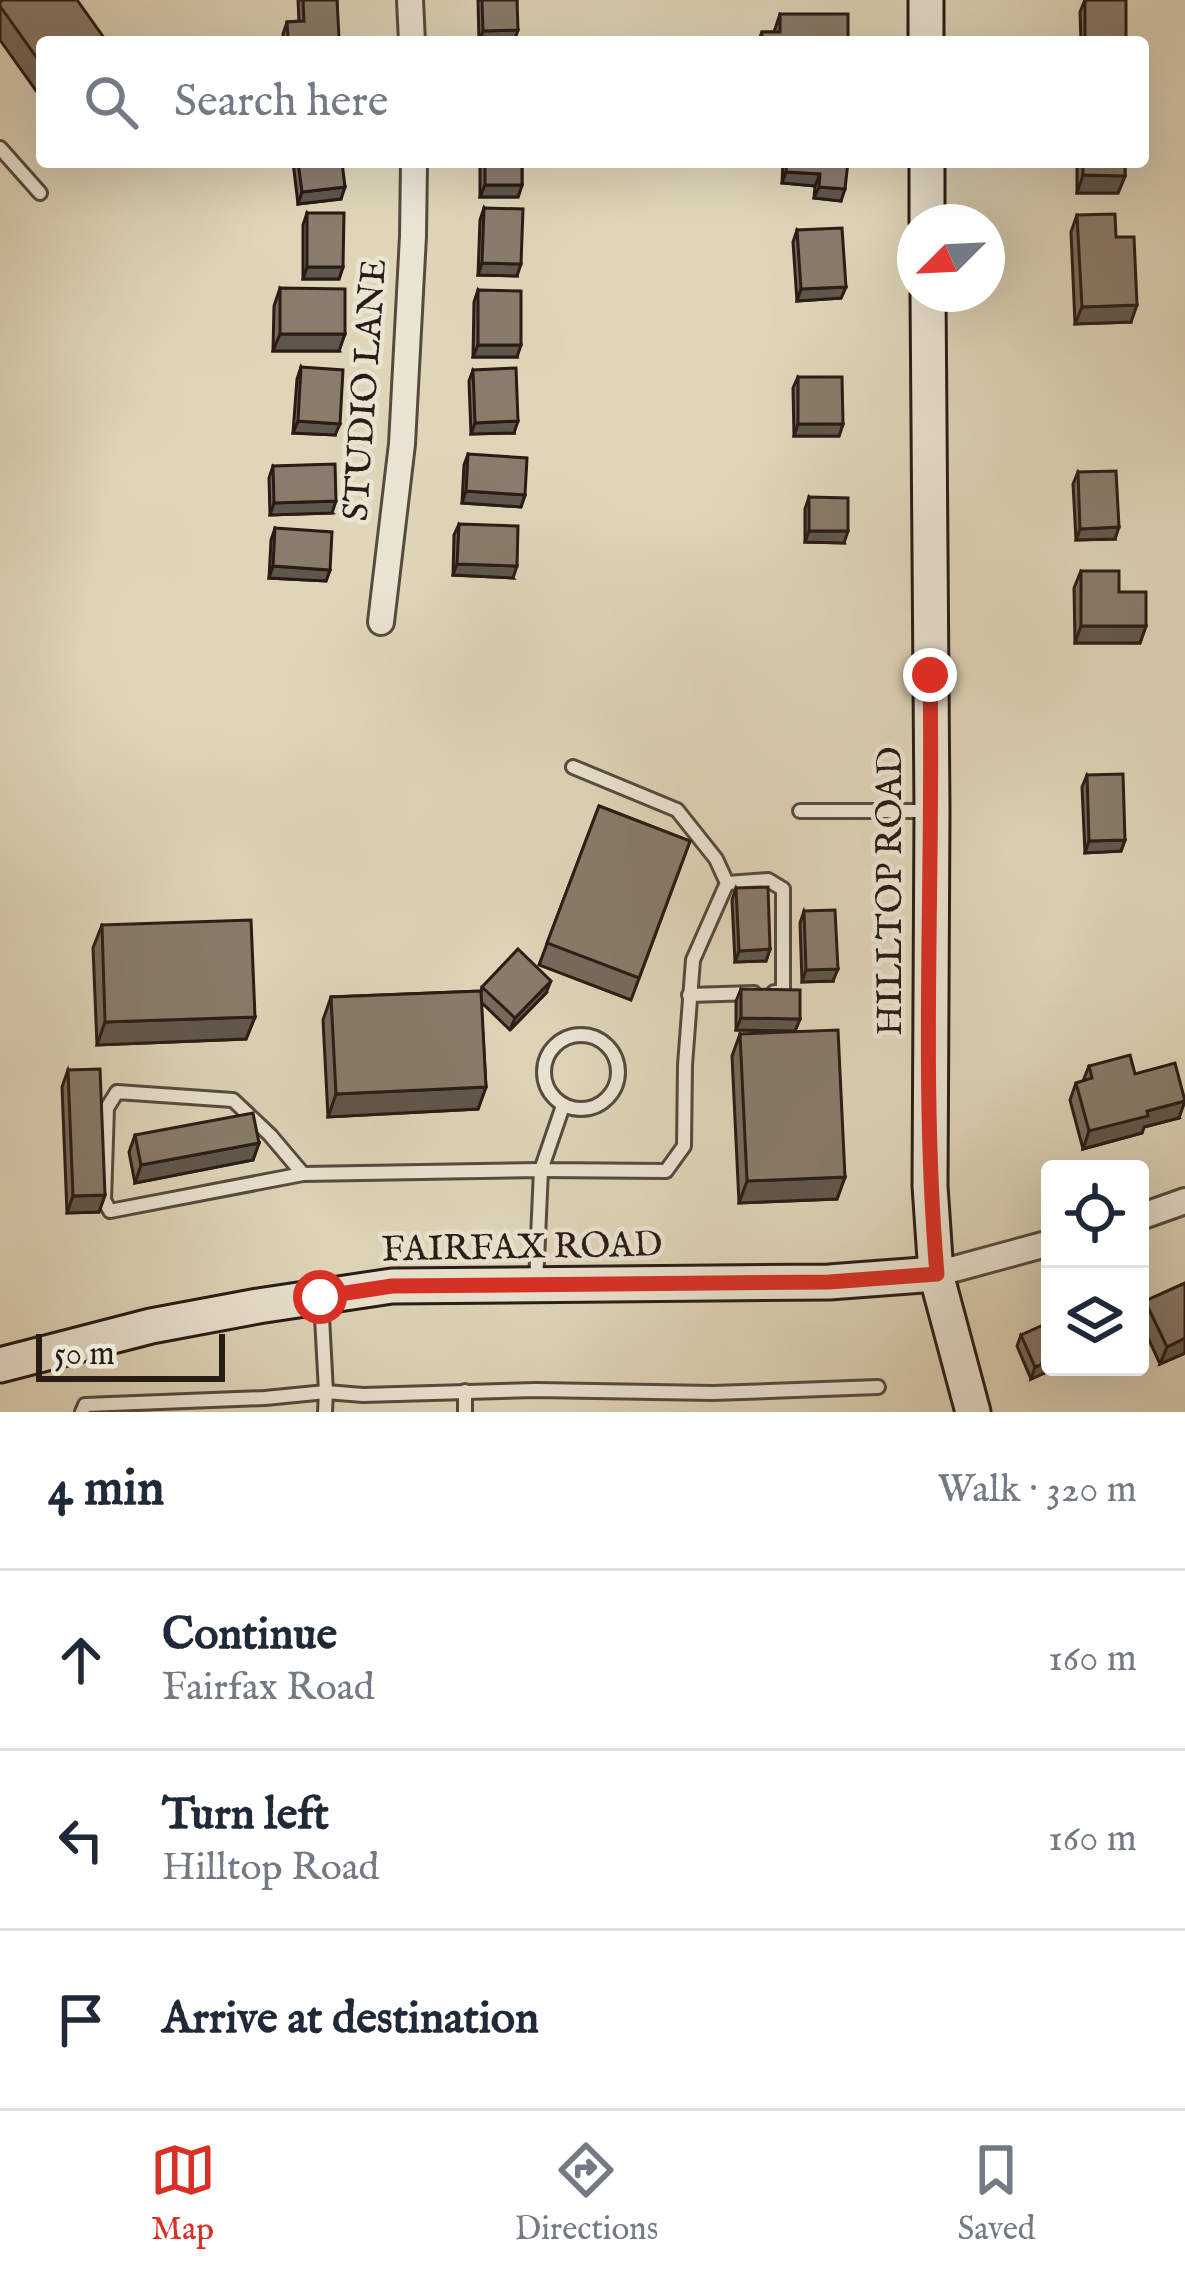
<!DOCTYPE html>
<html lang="en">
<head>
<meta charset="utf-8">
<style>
  body { margin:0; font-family:"IM FELL English",serif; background:#f2f2f3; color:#1f2937 }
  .controls { position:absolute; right:36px; bottom:36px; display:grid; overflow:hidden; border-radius:12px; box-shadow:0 12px 48px #0002 }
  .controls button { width:108px; height:108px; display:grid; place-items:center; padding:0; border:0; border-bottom:3px solid #e0e1e3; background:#fff; color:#1f2937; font:60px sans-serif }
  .compass { position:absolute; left:897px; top:204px; width:108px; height:108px; border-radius:50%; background:#fff; box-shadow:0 12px 48px #0002; rotate:246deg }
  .scale { position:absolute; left:36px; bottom:30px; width:189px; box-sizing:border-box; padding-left:12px; border:6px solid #291b16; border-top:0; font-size:33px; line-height:42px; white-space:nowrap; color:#291b16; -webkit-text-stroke:9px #eae4d2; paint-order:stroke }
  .stop { position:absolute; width:36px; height:36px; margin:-27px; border:9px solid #d93025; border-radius:50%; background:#fff }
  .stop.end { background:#d93025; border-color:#fff; box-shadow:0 3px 12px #0008 }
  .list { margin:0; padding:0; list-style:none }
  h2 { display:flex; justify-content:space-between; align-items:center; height:156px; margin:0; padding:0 48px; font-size:51px }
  h2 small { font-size:39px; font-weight:400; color:#747a83 }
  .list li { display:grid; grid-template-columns:78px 1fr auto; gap:36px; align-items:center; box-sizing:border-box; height:180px; padding:0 48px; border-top:3px solid #e0e1e3 }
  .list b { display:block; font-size:45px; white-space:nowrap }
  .list p { margin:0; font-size:39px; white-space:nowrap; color:#747a83 }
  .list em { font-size:39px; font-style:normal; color:#747a83 }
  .icon { flex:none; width:66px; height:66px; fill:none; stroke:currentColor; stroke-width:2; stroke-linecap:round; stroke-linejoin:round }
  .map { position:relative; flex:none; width:1185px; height:1412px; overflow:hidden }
  .search { position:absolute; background:#fff; box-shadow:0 12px 48px #0002; left:36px; right:36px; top:36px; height:132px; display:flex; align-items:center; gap:30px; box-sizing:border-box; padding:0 42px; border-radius:12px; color:#747a83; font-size:45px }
  .sheet { height:696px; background:#fff }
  nav { display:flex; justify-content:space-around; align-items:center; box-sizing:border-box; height:168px; border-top:3px solid #e0e1e3; background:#fff; font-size:33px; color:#747a83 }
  nav a { display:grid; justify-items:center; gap:6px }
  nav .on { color:#d93025 }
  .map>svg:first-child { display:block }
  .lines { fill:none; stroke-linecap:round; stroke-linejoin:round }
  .lane-casing { stroke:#564a3f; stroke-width:18 }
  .street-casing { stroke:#564a3f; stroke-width:30 }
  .secondary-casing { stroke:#291b16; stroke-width:39 }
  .lane { stroke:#eae4d2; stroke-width:12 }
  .street { stroke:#eae4d2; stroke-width:24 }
  .secondary { stroke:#eae4d2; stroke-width:33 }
  .wall { fill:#756b5c; stroke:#291b16; stroke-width:3 }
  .shaded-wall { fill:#5f574b; stroke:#291b16; stroke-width:3 }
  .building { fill:#887c6b; stroke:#291b16; stroke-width:3 }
  .route { stroke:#d93025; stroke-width:15 }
  .labels { text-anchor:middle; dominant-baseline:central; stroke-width:9; stroke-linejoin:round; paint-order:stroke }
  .street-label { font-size:36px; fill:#291b16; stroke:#eae4d2 }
</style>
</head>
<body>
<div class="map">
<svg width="1185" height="1412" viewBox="0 0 1185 1412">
  <rect width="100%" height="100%" fill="#dfd6b9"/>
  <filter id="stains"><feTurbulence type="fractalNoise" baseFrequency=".00167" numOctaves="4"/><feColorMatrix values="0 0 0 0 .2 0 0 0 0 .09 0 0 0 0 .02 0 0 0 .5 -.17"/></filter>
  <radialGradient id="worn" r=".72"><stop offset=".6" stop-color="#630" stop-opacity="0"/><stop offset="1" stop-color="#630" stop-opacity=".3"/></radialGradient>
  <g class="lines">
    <g class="lane-casing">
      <g id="lane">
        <path d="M0 148 40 193"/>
        <path d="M800 811H931"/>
        <path d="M727 883 768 880 783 889V992H774"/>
        <path d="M689 995 754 993"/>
        <circle cx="581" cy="1072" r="37"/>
        <path d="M563 1106 541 1170 666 1171 684 1146 685 1065 693 960 727 883 716 859 677 810 573 767"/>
        <path d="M303 1174 270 1135 233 1100 117 1092 107 1108 104 1200 110 1211 303 1174 541 1170 536 1283"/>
        <path d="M321 1298 326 1392 363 1395 536 1390 713 1393 878 1387"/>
        <path d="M465 1391V1412"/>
        <path d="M82 1412 85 1405 265 1398 326 1392 325 1412"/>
      </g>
    </g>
    <g class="street-casing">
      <g id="street">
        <path d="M410 0 412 42"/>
        <path d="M381 622 402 444 413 236 414 162"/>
        <path d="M1140 1217 1185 1201"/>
        <path d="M936 1274 1050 1243"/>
      </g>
    </g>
    <g class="secondary-casing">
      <g id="secondary">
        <path d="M926 0V42"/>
        <path d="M927 162V222"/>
        <path d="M928 294 932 811 930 1186 936 1274 973 1412"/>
        <path d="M0 1365 151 1326 258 1306 392 1286 829 1282 936 1274"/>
      </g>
    </g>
    <use href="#lane" class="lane"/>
    <use href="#street" class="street"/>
    <use href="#secondary" class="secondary"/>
  </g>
  <g class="wall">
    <path d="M0 0H77L42 42V99L0 40Z"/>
    <path d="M298 0H337V42H283V34L287 22 299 21Z"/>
    <path d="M478 0H517L514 42H479Z"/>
    <path d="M1085 0 1126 42H1081L1080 12Z"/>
    <path d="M780 14 848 42H758L762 32H774Z"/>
    <path d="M293 162H342L341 199 298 204Z"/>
    <path d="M480 162H522V185L518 197H480Z"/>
    <path d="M783 162H848L841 201 814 198 815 186 782 183Z"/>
    <path d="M1077 162H1125V176L1118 193H1077Z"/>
    <path d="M484 208 517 276 478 275 480 220Z"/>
    <path d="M307 213 343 267 339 279H303V225Z"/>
    <path d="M1077 215 1116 237 1131 322 1075 324 1071 232Z"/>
    <path d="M797 230 846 287 841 298 797 301 793 242Z"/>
    <path d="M280 288 339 351H273L274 306Z"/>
    <path d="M478 290 517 357H473L474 302Z"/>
    <path d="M301 367 335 435 293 433 297 379Z"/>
    <path d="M473 370 514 433 471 434 469 381Z"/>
    <path d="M798 377 843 424 839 436H794L793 388Z"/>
    <path d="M468 454 525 495 521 507 462 503 464 465Z"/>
    <path d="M273 466 332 513 270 515 269 478Z"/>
    <path d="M1078 472 1115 539 1076 540 1073 484Z"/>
    <path d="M809 497 844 543 805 542V509Z"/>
    <path d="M459 524 513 578 453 575 454 535Z"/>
    <path d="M275 528 330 570 326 581 269 578 271 540Z"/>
    <path d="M1081 571 1119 592 1146 626 1140 643H1075L1074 588Z"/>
    <path d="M1087 775 1125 840 1121 851 1085 853 1082 787Z"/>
    <path d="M599 806 690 841 631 1000 539 965Z"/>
    <path d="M736 888 770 949 766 961 735 962 732 900Z"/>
    <path d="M804 911 833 981 802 982 800 923Z"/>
    <path d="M102 925 255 1017 246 1039 97 1045 93 948Z"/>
    <path d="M482 987 546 993 510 1030 481 1002 486 1087 478 1109 328 1117 323 1020 331 997 481 991Z"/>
    <path d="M741 989 800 1019 795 1031 736 1030V1001Z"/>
    <path d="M740 1034 845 1177 837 1199 739 1203 732 1056Z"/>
    <path d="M1089 1066 1135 1074 1179 1118 1144 1127 1142 1133 1083 1149 1070 1100 1076 1083 1083 1081Z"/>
    <path d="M68 1070 105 1195 99 1212 67 1213 62 1087Z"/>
    <path d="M135 1135 259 1143 253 1160 135 1183 129 1152Z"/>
    <path d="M1145 1301 1185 1353 1160 1364 1140 1320Z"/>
    <path d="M1021 1335 1050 1367H1058L1031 1379 1017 1346Z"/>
  </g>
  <g class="shaded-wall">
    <path d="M518 30 514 42H479L483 31Z"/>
    <path d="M339 38 337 42H287L288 39Z"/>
    <path d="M786 172 820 174 815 186 782 183Z"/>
    <path d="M1083 175 1125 176 1118 193H1077Z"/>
    <path d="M485 185H522L518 197H480Z"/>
    <path d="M345 187 341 199 298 204 302 192Z"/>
    <path d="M819 187 845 189 841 201 814 198Z"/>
    <path d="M482 263 521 264 517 276 478 275Z"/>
    <path d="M307 267H343L339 279H303Z"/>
    <path d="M846 287 841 298 797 301 801 289Z"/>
    <path d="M1137 305 1131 322 1075 324 1082 307Z"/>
    <path d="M280 334H345L339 351H273Z"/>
    <path d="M478 345H521L517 357H473Z"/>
    <path d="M298 421 340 424 335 435 293 433Z"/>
    <path d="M518 421 514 433 471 434 475 423Z"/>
    <path d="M798 424H843L839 436H794Z"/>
    <path d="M466 491 525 495 521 507 462 503Z"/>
    <path d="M336 501 332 513 270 515 274 503Z"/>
    <path d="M1119 527 1115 539 1076 540 1080 529Z"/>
    <path d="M809 531H848L844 543 805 542Z"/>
    <path d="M457 564 517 566 513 578 453 575Z"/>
    <path d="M273 566 330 570 326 581 269 578Z"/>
    <path d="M1081 626H1146L1140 643H1075Z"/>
    <path d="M1125 840 1121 851 1085 853 1089 841Z"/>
    <path d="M770 949 766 961 735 962 739 951Z"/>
    <path d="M838 969 833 981 802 982 806 970Z"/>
    <path d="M551 981 546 993 510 1030 515 1018Z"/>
    <path d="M255 1017 246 1039 97 1045 105 1022Z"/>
    <path d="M741 1018 800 1019 795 1031 736 1030Z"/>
    <path d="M486 1087 478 1109 328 1117 336 1094Z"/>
    <path d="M1185 1101 1179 1118 1144 1127 1142 1133 1083 1149 1089 1131 1147 1111Z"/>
    <path d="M259 1143 253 1160 135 1183 141 1165Z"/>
    <path d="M845 1177 837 1199 739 1203 747 1181Z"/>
    <path d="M105 1195 99 1212 67 1213 73 1196Z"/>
    <path d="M1185 1338V1353L1160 1364 1167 1347Z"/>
    <path d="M1050 1361V1367H1058L1031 1379 1035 1367Z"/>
  </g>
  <g class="building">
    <path d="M3 0H77L107 42H42V65L0 6V2Z"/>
    <path d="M303 0H337L339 38 288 39 287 22 304 21Z"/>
    <path d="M482 0H517L518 30 483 31Z"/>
    <rect x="1085" y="0" width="41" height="42"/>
    <path d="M780 14H848V42H762V32H780Z"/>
    <path d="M298 162H342L345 187 302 192Z"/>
    <rect x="485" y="162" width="37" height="23"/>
    <path d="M787 162H848L845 189 819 187 820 174 786 172Z"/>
    <path d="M1083 162H1125V176L1083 175Z"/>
    <path d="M484 208 523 209 521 264 482 263Z"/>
    <path d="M307 213H344L343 267H307Z"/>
    <path d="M1115 214 1116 237H1134L1137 305 1082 307 1077 215Z"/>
    <path d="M842 228 846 287 801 289 797 230Z"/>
    <path d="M280 288 345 289V334H280Z"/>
    <path d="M478 290 521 291V345H478Z"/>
    <path d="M301 367 343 370 340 424 298 421Z"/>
    <path d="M516 368 518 421 475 423 473 370Z"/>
    <path d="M798 377H842L843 424H798Z"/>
    <path d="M468 454 527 458 525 495 466 491Z"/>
    <path d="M335 464 336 501 274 503 273 466Z"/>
    <path d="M1116 471 1119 527 1080 529 1078 472Z"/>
    <path d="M809 497 848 498V531H809Z"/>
    <path d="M459 524 518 526 517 566 457 564Z"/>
    <path d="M275 528 332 532 330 570 273 566Z"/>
    <path d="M1081 571H1119V592H1146V626H1081Z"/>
    <path d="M1123 774 1125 840 1089 841 1087 775Z"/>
    <path d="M599 806 690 841 639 978 547 943Z"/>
    <path d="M768 887 770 949 739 951 736 888Z"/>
    <path d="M835 910 838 969 806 970 804 911Z"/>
    <path d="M251 920 255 1017 105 1022 102 925Z"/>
    <path d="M518 949 551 981 515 1018 482 987Z"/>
    <path d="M741 989 800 990V1019L741 1018Z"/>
    <path d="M481 991 486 1087 336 1094 331 997Z"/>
    <path d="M838 1030 845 1177 747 1181 740 1034Z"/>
    <path d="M1130 1055 1135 1074 1175 1063 1185 1101 1147 1111 1148 1116 1089 1131 1076 1083 1092 1078 1089 1066Z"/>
    <path d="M100 1069 105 1195 73 1196 68 1070Z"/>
    <path d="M253 1113 259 1143 141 1165 135 1135Z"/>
    <path d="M1185 1283V1338L1167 1347 1145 1301Z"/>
    <path d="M1050 1322V1361L1035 1367 1021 1335Z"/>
  </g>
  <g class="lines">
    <path class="route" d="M320 1297 392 1286 829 1282 937 1274C920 1075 934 874 930 675"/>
  </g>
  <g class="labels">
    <g class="street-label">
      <text transform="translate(366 390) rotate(-86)">STUDIO LANE</text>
      <text transform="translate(891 891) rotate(-90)">HILLTOP ROAD</text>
      <text transform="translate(522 1248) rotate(-1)">FAIRFAX ROAD</text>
    </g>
  </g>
  <rect width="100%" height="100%" filter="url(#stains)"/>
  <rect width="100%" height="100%" fill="url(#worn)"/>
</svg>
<div class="controls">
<button><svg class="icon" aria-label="locate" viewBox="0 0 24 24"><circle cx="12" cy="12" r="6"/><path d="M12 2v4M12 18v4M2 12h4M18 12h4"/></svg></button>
<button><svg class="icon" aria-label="layers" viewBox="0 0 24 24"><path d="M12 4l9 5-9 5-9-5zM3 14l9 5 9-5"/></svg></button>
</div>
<svg class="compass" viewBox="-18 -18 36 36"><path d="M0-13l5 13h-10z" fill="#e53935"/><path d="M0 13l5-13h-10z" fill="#747a83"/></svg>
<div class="scale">50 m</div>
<div class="stop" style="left:320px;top:1297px"></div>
<div class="stop end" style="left:930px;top:675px"></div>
<div class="search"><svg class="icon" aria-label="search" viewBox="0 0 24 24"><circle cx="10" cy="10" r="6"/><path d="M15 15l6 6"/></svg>Search here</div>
</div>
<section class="sheet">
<h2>4 min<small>Walk · 320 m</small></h2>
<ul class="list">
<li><svg class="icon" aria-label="ahead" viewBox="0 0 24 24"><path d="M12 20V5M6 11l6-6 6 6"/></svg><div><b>Continue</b><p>Fairfax Road</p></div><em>160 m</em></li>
<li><svg class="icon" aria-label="left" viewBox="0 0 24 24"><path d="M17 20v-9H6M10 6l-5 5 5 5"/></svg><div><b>Turn left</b><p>Hilltop Road</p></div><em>160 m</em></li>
<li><svg class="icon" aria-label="arrive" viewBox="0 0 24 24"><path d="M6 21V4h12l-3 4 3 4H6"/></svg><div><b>Arrive at destination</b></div></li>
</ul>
</section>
<nav>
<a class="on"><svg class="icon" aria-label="map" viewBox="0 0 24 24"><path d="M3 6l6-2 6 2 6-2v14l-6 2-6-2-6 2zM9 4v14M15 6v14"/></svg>Map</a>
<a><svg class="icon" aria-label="directions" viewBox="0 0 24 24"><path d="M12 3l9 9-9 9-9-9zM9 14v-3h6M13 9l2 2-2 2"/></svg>Directions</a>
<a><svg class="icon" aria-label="saved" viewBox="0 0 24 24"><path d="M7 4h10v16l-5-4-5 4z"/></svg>Saved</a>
</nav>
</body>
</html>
